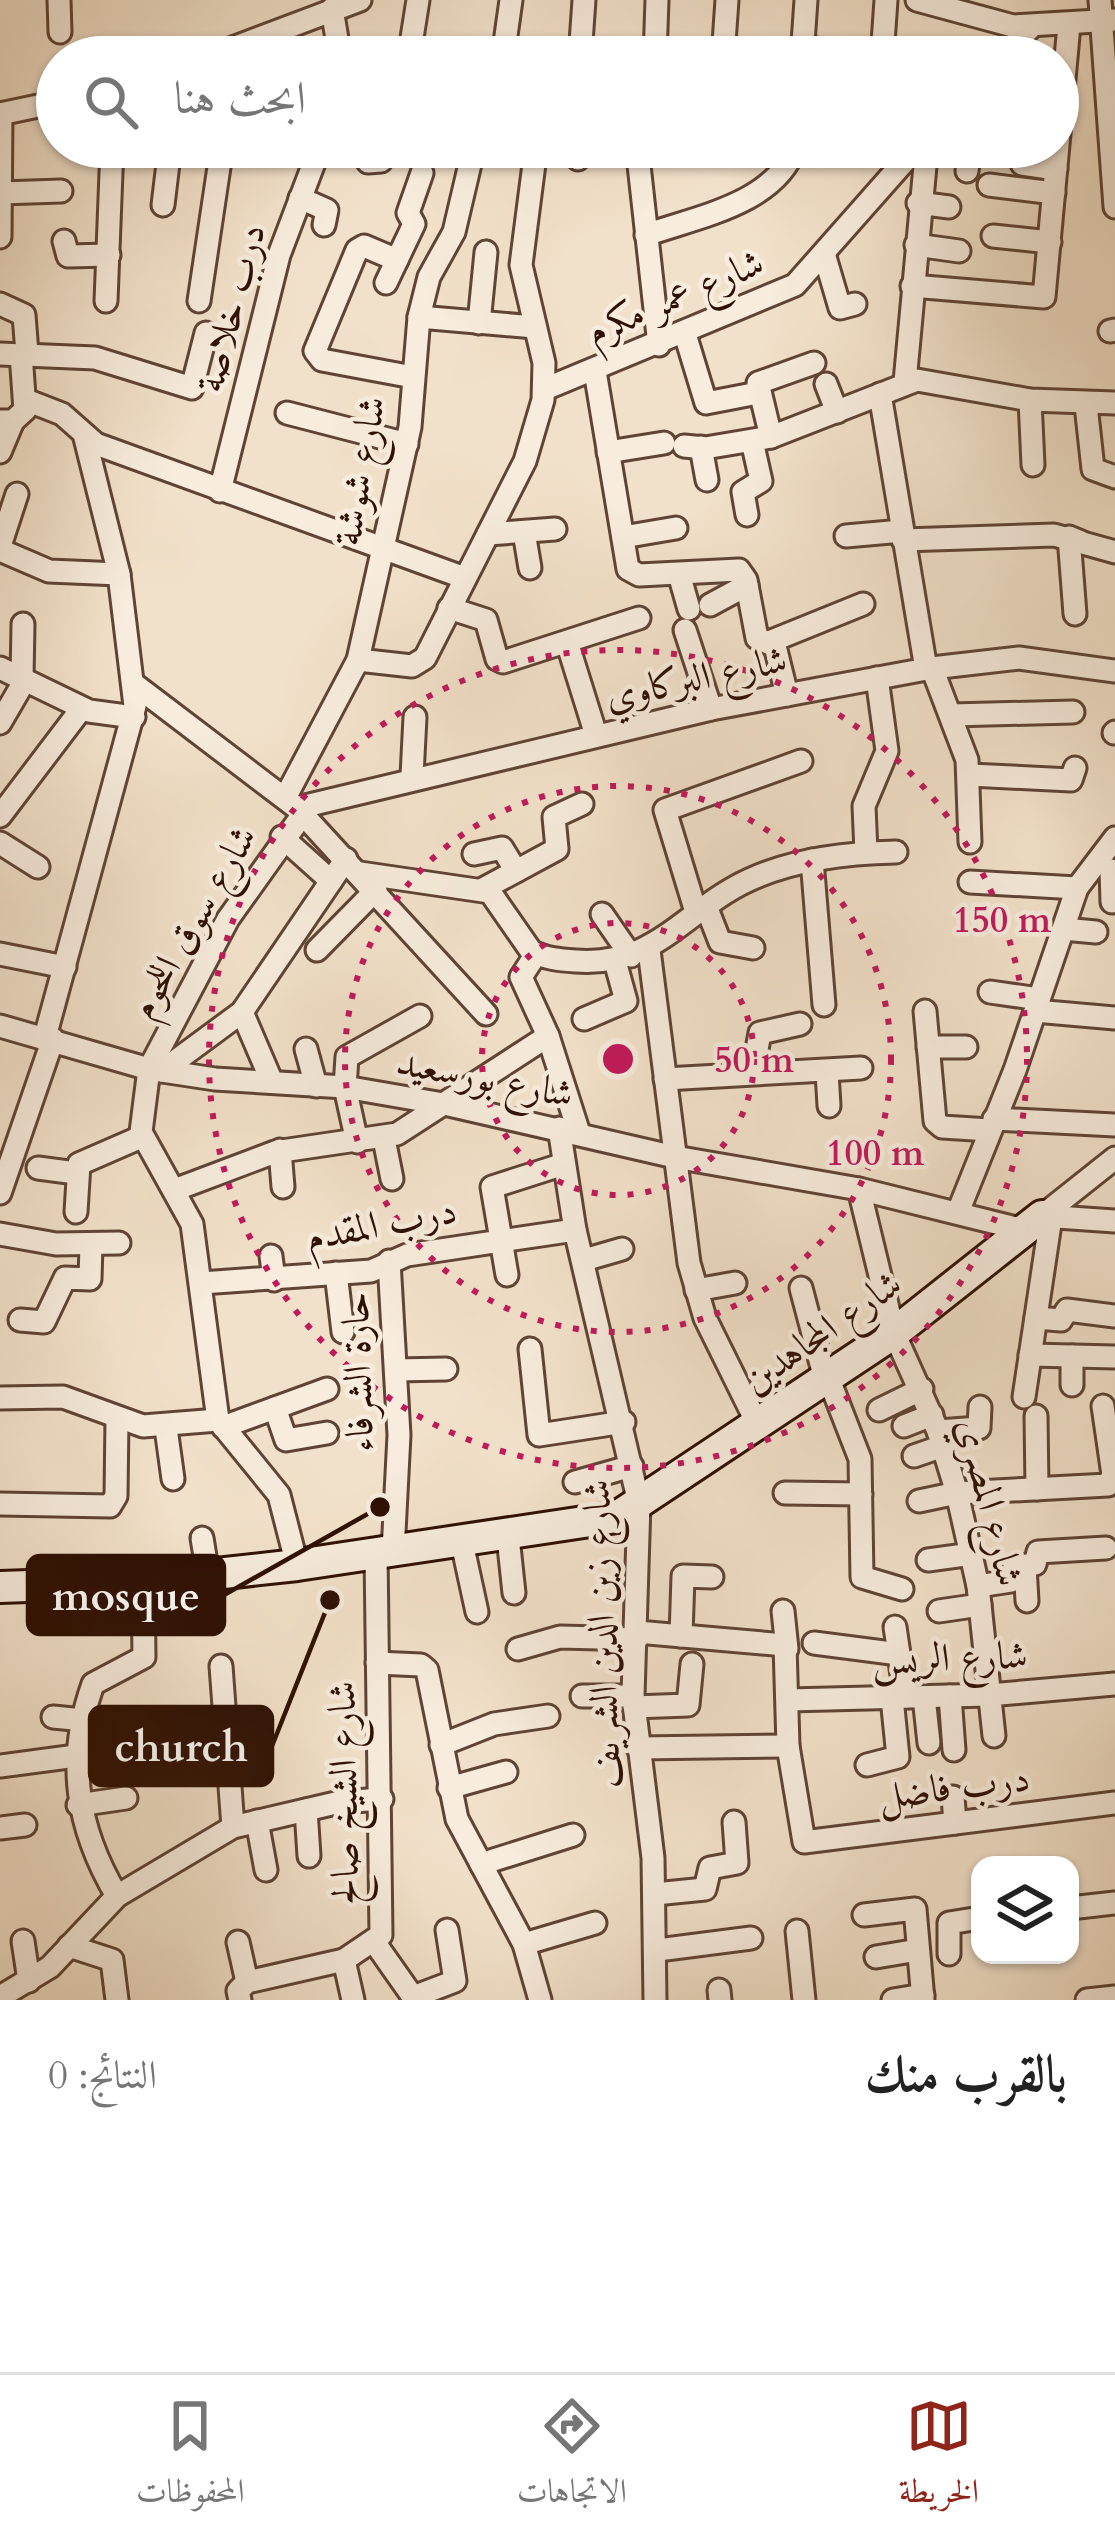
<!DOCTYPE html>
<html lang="ar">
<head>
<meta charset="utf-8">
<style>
  body { margin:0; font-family:Cardo,Amiri,serif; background:#f2f2f2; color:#222; direction:rtl }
  .controls { position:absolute; right:36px; bottom:36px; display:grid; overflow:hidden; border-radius:24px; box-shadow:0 3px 9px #0004 }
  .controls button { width:108px; height:108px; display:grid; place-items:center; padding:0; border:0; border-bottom:3px solid #e0e0e0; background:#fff; color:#222; font:60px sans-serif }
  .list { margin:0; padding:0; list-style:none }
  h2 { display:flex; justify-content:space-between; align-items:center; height:156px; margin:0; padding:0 48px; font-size:51px }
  h2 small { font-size:39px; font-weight:400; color:#767676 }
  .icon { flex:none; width:66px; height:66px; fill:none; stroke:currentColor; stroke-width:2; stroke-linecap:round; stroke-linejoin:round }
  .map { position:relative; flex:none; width:1115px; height:2000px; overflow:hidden; direction:ltr }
  .search { position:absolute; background:#fff; box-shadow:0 3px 9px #0004; left:36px; right:36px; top:36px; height:132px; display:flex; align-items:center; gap:30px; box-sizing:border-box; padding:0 42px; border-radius:66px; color:#767676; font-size:45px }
  .sheet { height:372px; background:#fff }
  nav { display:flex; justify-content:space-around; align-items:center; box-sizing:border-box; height:168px; border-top:3px solid #e0e0e0; background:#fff; font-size:33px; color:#767676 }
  nav a { display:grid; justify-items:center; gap:6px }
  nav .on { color:#8f2418 }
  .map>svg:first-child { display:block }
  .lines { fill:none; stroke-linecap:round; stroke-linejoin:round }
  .street-casing { stroke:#5f4435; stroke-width:27 }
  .secondary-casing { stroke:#2e1003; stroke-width:36 }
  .street { stroke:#f7ecdd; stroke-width:21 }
  .secondary { stroke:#f7ecdd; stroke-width:30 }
  .ring { fill:none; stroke:#c2185b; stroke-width:6; stroke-dasharray:6 12 }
  .labels { text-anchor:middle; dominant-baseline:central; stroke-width:9; stroke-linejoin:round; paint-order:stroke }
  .street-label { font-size:39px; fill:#2e1003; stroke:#f7ecdd }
  .centre { fill:#c2185b; stroke:#f7ecdd; stroke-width:6 }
  .ring-label { font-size:36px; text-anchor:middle; font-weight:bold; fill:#c2185b; stroke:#f7ecdd; stroke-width:9; stroke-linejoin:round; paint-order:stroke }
  .leader { fill:none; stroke:#2e1003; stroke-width:4.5 }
  .callout-dot { fill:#2e1003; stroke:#f7ecdd; stroke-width:4.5 }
  .callout { fill:#2e1003; stroke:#2e1003; stroke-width:4.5 }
  .callout-label { font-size:42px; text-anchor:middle; font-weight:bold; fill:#fff }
</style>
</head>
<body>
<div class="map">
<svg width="1115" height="2000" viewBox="0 0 1115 2000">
  <rect width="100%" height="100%" fill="#f2e1ca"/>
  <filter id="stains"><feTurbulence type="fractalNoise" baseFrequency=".00167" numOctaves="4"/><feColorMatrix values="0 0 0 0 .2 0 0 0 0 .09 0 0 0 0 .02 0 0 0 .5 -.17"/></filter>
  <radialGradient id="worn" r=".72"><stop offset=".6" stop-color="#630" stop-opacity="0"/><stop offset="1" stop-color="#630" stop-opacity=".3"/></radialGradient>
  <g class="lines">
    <g class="street-casing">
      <g id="street">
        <path d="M59 0 60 32"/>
        <path d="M917 0 1013 26 1115 20"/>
        <path d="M1100 0 1115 207"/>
        <path d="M332 9 340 57"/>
        <path d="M803 47 831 51"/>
        <path d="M209 57 360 0"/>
        <path d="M409 57 418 0"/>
        <path d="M503 57 511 0"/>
        <path d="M580 57 584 0"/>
        <path d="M655 57 657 0"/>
        <path d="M723 57 727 0"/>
        <path d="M802 57 806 0"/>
        <path d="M882 57 886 0"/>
        <path d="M1002 57 1032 26"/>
        <path d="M0 114 57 102"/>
        <path d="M637 147 659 345"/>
        <path d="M578 159V147"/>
        <path d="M368 162 381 161 388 147"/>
        <path d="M1022 164 1056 169"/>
        <path d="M967 171 970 147"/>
        <path d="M989 185 1054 193"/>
        <path d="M1 193 61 191"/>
        <path d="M300 198 327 210 324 225"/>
        <path d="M918 203 949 207"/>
        <path d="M163 205 170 147"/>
        <path d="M646 235C696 217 776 204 795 147"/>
        <path d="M993 236 1050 242"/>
        <path d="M0 237 1 114"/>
        <path d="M64 241 68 256 109 255"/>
        <path d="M916 245 959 251"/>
        <path d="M825 257 840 308 855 304"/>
        <path d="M397 260 364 246 357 250 315 351 322 360 413 377"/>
        <path d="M386 283 414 224 408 213 422 173"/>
        <path d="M912 286 1044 297 1069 25"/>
        <path d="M106 301 112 147"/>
        <path d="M199 301 222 147"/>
        <path d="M0 304 24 315 27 353"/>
        <path d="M419 317 535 327"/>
        <path d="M479 323 486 252"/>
        <path d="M1110 331 1115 330"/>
        <path d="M685 334 706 403 758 393"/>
        <path d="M0 354 95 358 192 388 206 333"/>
        <path d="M595 371 628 569 639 575 739 570 746 580 757 638 775 646 787 695"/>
        <path d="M905 382 925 166 920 147"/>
        <path d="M826 384 837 412"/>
        <path d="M545 389 795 285 917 147"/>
        <path d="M880 394 926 669"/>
        <path d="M26 400 62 414 96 444 465 578"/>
        <path d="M1030 400 1033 465"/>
        <path d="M1086 405 1093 469 1115 477"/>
        <path d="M287 413 407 444"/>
        <path d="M0 421H13L25 410 21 354"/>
        <path d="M771 437 758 383 814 363"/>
        <path d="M684 446 705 448 771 437 917 380 1030 400 1115 403"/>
        <path d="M701 447 707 480"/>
        <path d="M0 452 13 421"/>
        <path d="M608 452 664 443"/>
        <path d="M220 491 279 255 320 147"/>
        <path d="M747 515 743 492 761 481 752 441"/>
        <path d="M524 532 530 568"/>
        <path d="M488 534 555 529"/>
        <path d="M846 536 902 531"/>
        <path d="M623 537 676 528"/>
        <path d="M903 540 1054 535 1115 552"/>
        <path d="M0 546 17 494"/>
        <path d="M0 550 49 571 119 574"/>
        <path d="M679 574 689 609"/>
        <path d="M710 605 747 585"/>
        <path d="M449 608 486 620 497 659 503 662 639 618"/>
        <path d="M1075 614 1069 537 1081 542"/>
        <path d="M685 630 711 709"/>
        <path d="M567 642 596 735"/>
        <path d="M769 642 863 604"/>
        <path d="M358 660 412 666 425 658 525 461 543 400 544 363 521 265 534 164"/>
        <path d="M0 668 89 711 134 717"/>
        <path d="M932 668 967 760 970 842"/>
        <path d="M22 678 23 624"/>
        <path d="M134 684 297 808 486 1014"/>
        <path d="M951 715 1073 712"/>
        <path d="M0 723 25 680"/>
        <path d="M1114 733 1115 732"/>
        <path d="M970 775 1071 780 1075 768"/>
        <path d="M412 776 415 717"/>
        <path d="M285 798 358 660 410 427 419 317 429 277 454 232 474 147"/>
        <path d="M297 808 711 709 932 668 1019 658 1115 671"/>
        <path d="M0 816 82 708"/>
        <path d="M282 837 331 881"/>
        <path d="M0 843 38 867"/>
        <path d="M866 852 864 806 887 751 877 678"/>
        <path d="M474 854 502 848 516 871"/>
        <path d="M812 860 824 1005"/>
        <path d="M1111 870 1112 902"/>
        <path d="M360 873 490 892 531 951C545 959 561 960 576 961 656 967 684 910 749 880 794 859 846 853 896 852"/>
        <path d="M970 882 1077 888"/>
        <path d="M483 889 557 849 554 817 582 804"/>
        <path d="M706 906 720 942 753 948"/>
        <path d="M696 912 665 810 801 761"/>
        <path d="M602 914 631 956"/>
        <path d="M1063 929 1096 932"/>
        <path d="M317 950 376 890"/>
        <path d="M649 950 689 1263 705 1318 758 1425"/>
        <path d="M0 954 65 967"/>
        <path d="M536 954 521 977 548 1036 579 1133"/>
        <path d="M990 992 1039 999"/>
        <path d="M925 1011 935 1121 942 1127 990 1130"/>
        <path d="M1035 1011 1115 1018"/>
        <path d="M242 1012 272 1082"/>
        <path d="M584 1019 626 1001 615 961"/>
        <path d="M0 1026 149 1069 215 1079 345 1087 449 1105 675 1157 859 1189 1024 1230"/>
        <path d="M45 1037 135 706 119 574 85 438"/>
        <path d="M928 1047H966"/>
        <path d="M306 1049 316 1086"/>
        <path d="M162 1071 242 1012 346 859"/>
        <path d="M753 1071 760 1033 800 1024"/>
        <path d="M827 1072 829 1106"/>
        <path d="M665 1079 861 1068"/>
        <path d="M994 1119 1115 1125"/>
        <path d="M559 1128 575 1230 639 1503 633 1696 653 1858 655 2000"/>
        <path d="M384 1139 392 1179"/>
        <path d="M357 1142 345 1087 347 1057 420 1016"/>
        <path d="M280 1150 283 1187"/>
        <path d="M38 1168 76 1173"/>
        <path d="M177 1189 275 1152 397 1134 548 1036"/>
        <path d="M859 1189 894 1333 938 1431 957 1493 978 1586 994 1736"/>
        <path d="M0 1193 53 1039"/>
        <path d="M76 1212 79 1164 141 1137"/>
        <path d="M958 1212 1015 1070 1077 888 1115 838"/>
        <path d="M1042 1216 1115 1158"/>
        <path d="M1042 1216 1115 1221"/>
        <path d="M0 1234 56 1244 119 1243"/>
        <path d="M271 1256 274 1280"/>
        <path d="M584 1260 622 1249"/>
        <path d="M389 1261 399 1435 393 1552"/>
        <path d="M336 1273 343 1332"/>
        <path d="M507 1275 492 1187 564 1164"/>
        <path d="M201 1283 371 1271 407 1255 575 1230"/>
        <path d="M801 1288 825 1379"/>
        <path d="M696 1290 735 1283"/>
        <path d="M1036 1318 1061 1320 1067 1310 1115 1316"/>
        <path d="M20 1320 44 1322 65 1278 90 1279 91 1245"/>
        <path d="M530 1349 539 1435 624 1422"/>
        <path d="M1030 1355 1115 1357"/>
        <path d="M1072 1356V1385"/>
        <path d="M396 1370 446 1369"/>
        <path d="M828 1377 860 1459 862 1577 902 1589"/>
        <path d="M1024 1397 1051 1217"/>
        <path d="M0 1398 63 1397 143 1426 218 1420"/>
        <path d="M275 1408 286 1440 327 1433"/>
        <path d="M879 1410 922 1389"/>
        <path d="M1036 1416 1037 1489"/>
        <path d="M904 1426 932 1415"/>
        <path d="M223 1427 327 1389"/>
        <path d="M166 1428 173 1479"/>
        <path d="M938 1431 979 1428 980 1407"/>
        <path d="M914 1456 943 1446"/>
        <path d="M575 1482 632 1466"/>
        <path d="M785 1493 861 1494"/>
        <path d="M919 1501 957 1493 1108 1485 1113 1475 1103 1406"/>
        <path d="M0 1504 110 1506 116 1496 117 1419"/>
        <path d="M508 1537 514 1593"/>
        <path d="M202 1538 208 1575"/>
        <path d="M462 1543 477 1612"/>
        <path d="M928 1560 972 1554"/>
        <path d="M297 1565 279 1495 218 1420 192 1224 141 1132 149 1069 228 919 303 814"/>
        <path d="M1025 1566 1027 1601"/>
        <path d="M978 1586 1011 1581 1014 1567 1035 1564 1038 1552 1106 1548"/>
        <path d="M783 1611 787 1649"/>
        <path d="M939 1611 980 1605"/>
        <path d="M895 1627 899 1654"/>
        <path d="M637 1632 785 1645 788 1746 804 1842 1115 1803"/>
        <path d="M681 1636 683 1576 712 1577"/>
        <path d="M814 1643 899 1654 905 1697"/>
        <path d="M518 1649 560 1637 637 1639"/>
        <path d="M377 1663 421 1665 427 1670 457 1819 524 1944 540 2000"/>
        <path d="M221 1666 233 1827"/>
        <path d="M582 1696H633"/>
        <path d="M950 1696 954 1750"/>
        <path d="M924 1697 929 1743"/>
        <path d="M788 1700 989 1695 1115 1684"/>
        <path d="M634 1707 688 1705 692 1664"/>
        <path d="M53 1717 84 1720"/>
        <path d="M83 1726 118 1733 122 1754"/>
        <path d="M175 1731 179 1757"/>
        <path d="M441 1745 494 1724 548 1716"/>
        <path d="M638 1748 788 1746"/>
        <path d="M867 1765 898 1757 892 1698"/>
        <path d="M0 1766 76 1756"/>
        <path d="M164 1767 179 1757 227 1752"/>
        <path d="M449 1788 506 1772"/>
        <path d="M953 1797 955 1823"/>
        <path d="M78 1805 126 1798"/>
        <path d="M306 1810 309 1856"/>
        <path d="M257 1821 266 1870"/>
        <path d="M0 1828 25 1825"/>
        <path d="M481 1864 573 1835"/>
        <path d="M655 1894 705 1889 710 1868 737 1863 734 1822"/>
        <path d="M117 1896C76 1827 66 1760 93 1684L144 1657 143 1582"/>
        <path d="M1070 1908 1115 1903"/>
        <path d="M864 1915 915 1909 923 2000"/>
        <path d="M797 1931 804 2000"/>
        <path d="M23 1941 29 1981"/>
        <path d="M238 1942 247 1982"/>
        <path d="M375 1943 413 1997 455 1981 447 1930"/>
        <path d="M524 1944 595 1923"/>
        <path d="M69 1946 112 1960 117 2000"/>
        <path d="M658 1950 751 1938"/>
        <path d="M949 1954V1923L980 1918"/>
        <path d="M876 1957 918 1950"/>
        <path d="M344 1960 353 2000"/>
        <path d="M719 1990 720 2000"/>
        <path d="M0 1997 50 1967 117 1896 233 1827 340 1802 382 1799"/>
        <path d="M240 2000 238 1991 247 1982 344 1960 381 1935 376 1554"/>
        <path d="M893 2000 923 1995"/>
        <path d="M1087 2000 1115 1997"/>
      </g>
    </g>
    <g class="secondary-casing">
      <path id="secondary" d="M0 1587 143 1582 297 1565 617 1517 894 1333 1042 1216"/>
    </g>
    <use href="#street" class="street"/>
    <use href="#secondary" class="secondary"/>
  </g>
  <g class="ring">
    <circle cx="618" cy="1059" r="136"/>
    <circle cx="618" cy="1059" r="273"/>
    <circle cx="618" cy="1059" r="409"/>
  </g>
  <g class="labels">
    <g class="street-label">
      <text transform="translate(675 297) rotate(-23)">شارع عمر مكرم</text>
      <text transform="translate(231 308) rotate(-75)">درب خلاصة</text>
      <text transform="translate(360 471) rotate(-80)">شارع شوشة</text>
      <text transform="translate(696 678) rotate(-12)">شارع البركاوي</text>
      <text transform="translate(193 922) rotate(-60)">شارع سوق اللحوم</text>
      <text transform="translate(485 1078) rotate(11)">شارع بورسعيد</text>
      <text transform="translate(381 1224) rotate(-11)">درب المقدم</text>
      <text transform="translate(822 1332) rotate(-35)">شارع المجاهدين</text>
      <text transform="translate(358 1372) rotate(-92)">حارة الشرفاء</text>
      <text transform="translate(990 1502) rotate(76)">شارع المصري</text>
      <text transform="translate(602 1634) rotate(-92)">شارع زين الدين الشريف</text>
      <text transform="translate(950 1658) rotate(-2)">شارع الريس</text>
      <text transform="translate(954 1787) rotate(-7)">درب فاضل</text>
      <text transform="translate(344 1793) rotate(-91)">شارع الشيخ صالح</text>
    </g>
  </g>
  <circle cx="618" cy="1059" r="18" class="centre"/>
  <g class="ring-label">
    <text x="1002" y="932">150 m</text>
    <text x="754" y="1072">50 m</text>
    <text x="875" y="1165">100 m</text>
  </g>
  <path class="leader" d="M380 1507L224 1595M330 1600L272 1746"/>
  <g class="callout-dot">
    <circle cx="380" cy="1507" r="12"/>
    <circle cx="330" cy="1600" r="12"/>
  </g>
  <g class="callout">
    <rect x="28" y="1556" width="196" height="78" rx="12"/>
    <rect x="90" y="1707" width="182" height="78" rx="12"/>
  </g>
  <g class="callout-label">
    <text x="126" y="1610">mosque</text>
    <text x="181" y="1761">church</text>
  </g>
  <rect width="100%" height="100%" filter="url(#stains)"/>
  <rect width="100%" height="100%" fill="url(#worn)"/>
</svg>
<div class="controls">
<button><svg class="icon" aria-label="layers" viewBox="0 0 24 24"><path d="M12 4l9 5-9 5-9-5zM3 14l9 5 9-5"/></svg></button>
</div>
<div class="search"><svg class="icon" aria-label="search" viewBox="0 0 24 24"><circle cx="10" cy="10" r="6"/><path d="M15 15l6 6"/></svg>ابحث هنا</div>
</div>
<section class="sheet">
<h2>بالقرب منك<small>النتائج: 0</small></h2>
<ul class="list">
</ul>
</section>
<nav>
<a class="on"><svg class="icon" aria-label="map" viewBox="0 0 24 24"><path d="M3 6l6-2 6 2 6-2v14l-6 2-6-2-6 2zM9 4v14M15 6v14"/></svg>الخريطة</a>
<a><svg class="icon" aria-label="directions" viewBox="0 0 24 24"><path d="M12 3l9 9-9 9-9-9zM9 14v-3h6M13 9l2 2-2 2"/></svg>الاتجاهات</a>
<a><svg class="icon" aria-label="saved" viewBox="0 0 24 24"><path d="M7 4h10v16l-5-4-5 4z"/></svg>المحفوظات</a>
</nav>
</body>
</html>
